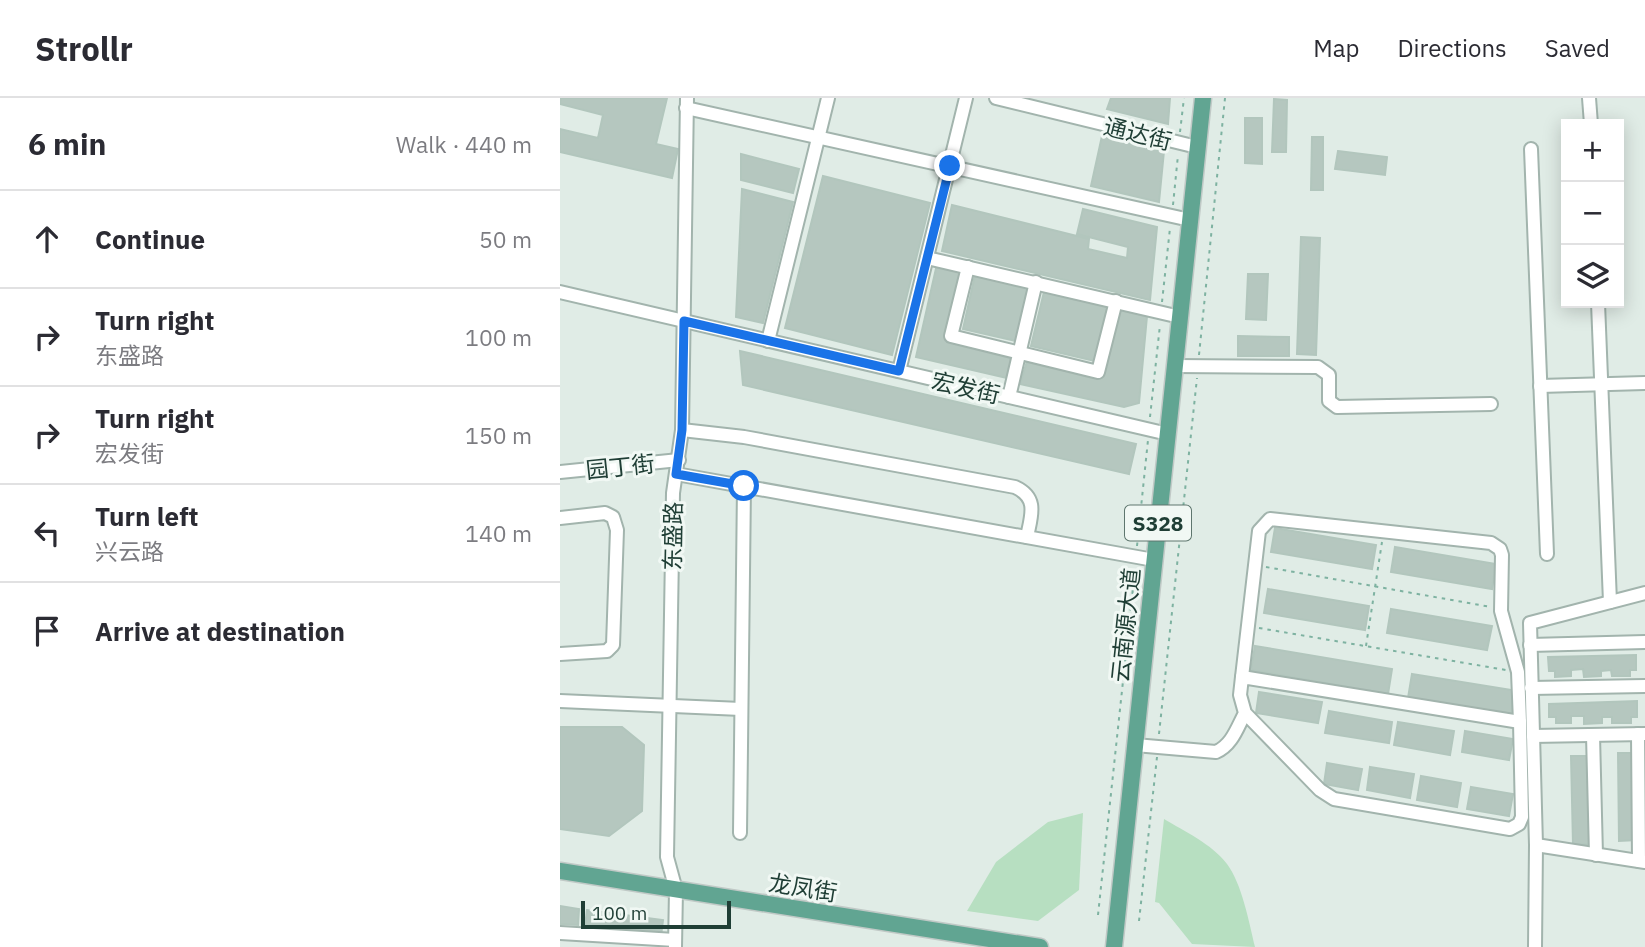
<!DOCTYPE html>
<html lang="en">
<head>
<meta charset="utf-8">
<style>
  body { margin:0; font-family:"IBM Plex Sans","Noto Sans SC",sans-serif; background:#f2f2f3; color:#2b2b33 }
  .controls { position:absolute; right:21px; top:21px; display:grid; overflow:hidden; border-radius:0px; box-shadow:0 4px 18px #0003 }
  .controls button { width:63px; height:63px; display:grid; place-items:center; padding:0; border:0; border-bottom:2px solid #e1e1e2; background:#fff; color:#2b2b33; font:35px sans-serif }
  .scale { position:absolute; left:21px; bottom:18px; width:150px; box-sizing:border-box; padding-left:7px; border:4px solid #1f3e35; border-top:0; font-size:19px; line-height:24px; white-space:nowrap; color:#1f3e35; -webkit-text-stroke:5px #f1f8f4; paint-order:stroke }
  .stop { position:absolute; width:21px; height:21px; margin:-16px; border:5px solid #1a73e8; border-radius:50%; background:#fff }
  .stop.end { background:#1a73e8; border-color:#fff; box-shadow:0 2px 7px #0008 }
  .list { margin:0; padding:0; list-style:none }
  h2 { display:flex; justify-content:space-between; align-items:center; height:91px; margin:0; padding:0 28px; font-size:30px }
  h2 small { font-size:23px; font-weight:400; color:#7c7c81 }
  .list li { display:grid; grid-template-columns:46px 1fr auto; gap:21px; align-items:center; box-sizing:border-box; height:98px; padding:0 28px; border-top:2px solid #e1e1e2 }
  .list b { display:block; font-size:26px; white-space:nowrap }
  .list p { margin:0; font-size:23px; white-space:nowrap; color:#7c7c81 }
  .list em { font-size:23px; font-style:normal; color:#7c7c81 }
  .icon { flex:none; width:38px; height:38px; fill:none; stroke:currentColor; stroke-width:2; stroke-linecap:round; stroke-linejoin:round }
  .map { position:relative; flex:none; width:1085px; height:849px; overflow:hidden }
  header { display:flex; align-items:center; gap:42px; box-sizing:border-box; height:98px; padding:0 35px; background:#fff; border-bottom:2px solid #e1e1e2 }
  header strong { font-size:33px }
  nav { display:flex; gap:38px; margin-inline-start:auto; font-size:24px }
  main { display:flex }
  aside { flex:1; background:#fff }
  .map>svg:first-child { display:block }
  .green { fill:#b7dfc1 }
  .building { fill:#b5c7bf; stroke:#b2c6bd; stroke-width:2 }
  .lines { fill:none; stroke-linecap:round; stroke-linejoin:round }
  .minor-casing { stroke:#a2b4ad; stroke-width:16 }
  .major-casing { stroke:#c0c9c6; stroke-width:19 }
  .path { stroke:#7eb2a1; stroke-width:2; stroke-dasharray:3.5 5; stroke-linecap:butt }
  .minor { stroke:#fff; stroke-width:12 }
  .major { stroke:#61a592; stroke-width:16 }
  .route { stroke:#1a73e8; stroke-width:9 }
  .labels { text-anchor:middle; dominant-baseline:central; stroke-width:6; stroke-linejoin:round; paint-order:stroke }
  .shield { fill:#f1f8f4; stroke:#5e766e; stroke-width:2 }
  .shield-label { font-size:21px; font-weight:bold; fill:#1f3e35 }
  .street-label { font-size:23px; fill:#1f3e35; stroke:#f1f8f4 }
</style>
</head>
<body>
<header>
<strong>Strollr</strong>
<nav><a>Map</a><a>Directions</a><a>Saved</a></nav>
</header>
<main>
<aside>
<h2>6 min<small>Walk · 440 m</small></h2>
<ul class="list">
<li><svg class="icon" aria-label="ahead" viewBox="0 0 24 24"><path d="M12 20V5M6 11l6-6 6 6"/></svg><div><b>Continue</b></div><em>50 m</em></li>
<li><svg class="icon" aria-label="right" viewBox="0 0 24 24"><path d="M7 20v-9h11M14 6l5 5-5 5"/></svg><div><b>Turn right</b><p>东盛路</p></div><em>100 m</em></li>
<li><svg class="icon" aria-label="right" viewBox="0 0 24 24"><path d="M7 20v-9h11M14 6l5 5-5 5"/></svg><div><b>Turn right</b><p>宏发街</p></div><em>150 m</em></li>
<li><svg class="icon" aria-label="left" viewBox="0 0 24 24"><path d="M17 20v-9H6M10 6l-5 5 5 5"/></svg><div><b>Turn left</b><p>兴云路</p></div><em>140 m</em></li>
<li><svg class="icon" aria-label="arrive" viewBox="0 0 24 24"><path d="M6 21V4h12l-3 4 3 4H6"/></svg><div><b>Arrive at destination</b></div></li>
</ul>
</aside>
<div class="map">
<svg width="1085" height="849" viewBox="0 0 1085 849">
  <rect width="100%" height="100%" fill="#e0ece6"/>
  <g class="green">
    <path d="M523 715 519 792 478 823 407 813 436 764 488 724Z"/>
    <path d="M604 721C624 733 652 746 667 766 682 786 689 824 695 849L632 846 599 805 595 804Z"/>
  </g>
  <g class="building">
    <path d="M1 0H107L96 46 118 51 112 80 0 54V31L38 40 43 17 0 6Z"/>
    <path d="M551 0H610L608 26 547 11Z"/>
    <path d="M714 1 727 2 726 54H712Z"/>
    <path d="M685 20H702V66L685 65Z"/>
    <path d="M542 38 604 53 599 104 531 88Z"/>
    <path d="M752 39H763V92H751Z"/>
    <path d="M778 53 827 59 825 77 775 71Z"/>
    <path d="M181 56 239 71 233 95 181 82Z"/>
    <path d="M263 78 370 105 332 257 225 230Z"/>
    <path d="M182 91 233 104 203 225 176 219Z"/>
    <path d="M392 107 529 141 528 151 567 160 568 149 517 136 523 111 597 129 590 202 382 153Z"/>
    <path d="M741 139 760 140 756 257 737 256Z"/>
    <path d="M377 166 404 173 388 242 452 257 447 280 356 259Z"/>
    <path d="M688 176H708L706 222 686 221Z"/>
    <path d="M415 177 468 190 456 243 403 231Z"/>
    <path d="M484 194 548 209 535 263 471 248Z"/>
    <path d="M560 212 587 218 579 305 564 309 460 286 468 260 544 278Z"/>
    <path d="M678 238 729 239V258H678Z"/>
    <path d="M180 253 576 346 569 376 183 287Z"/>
    <path d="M715 430 816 447 812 471 711 454Z"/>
    <path d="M835 449 936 466 932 491 831 474Z"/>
    <path d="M708 491 809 508 805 532 704 515Z"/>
    <path d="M831 511 932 528 927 552 827 535Z"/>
    <path d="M695 548 832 571 828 596 691 572Z"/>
    <path d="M1076 557V572H1070V578H1052L1051 572 1041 573V578L1024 579 1023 571 1011 572V578L995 579V573H989L988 559Z"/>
    <path d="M852 576 958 593 954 617 848 600Z"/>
    <path d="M699 594 762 604 758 625 696 615Z"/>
    <path d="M1077 603V619H1071V625H1052V619H1042V625L1024 626V618H1011V625H996V619H989V606Z"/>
    <path d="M769 613 832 624 829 645 765 635Z"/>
    <path d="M838 624 894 633 890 657 834 647Z"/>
    <path d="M0 629H62L84 647 82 713 49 738 0 731Z"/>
    <path d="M905 633 953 641 949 662 902 654Z"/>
    <path d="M1058 655H1075L1077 742 1059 743Z"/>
    <path d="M1011 658H1029L1030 746H1013Z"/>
    <path d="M767 665 802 671 798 692 764 686Z"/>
    <path d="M810 669 854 676 850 700 807 692Z"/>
    <path d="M861 678 901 685 897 709 857 702Z"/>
    <path d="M911 689 953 696 949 718 907 711Z"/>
    <path d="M0 808 19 811 18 827 0 826Z"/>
    <path d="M27 812 103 822 101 838 25 828Z"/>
  </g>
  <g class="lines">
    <g class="minor-casing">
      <g id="minor">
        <path d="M436 0 637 49"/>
        <path d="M1029 0 1031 26"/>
        <path d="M126 10 630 122"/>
        <path d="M971 51 987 456"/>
        <path d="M367 160 620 219"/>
        <path d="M408 169 391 238 538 274 556 203"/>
        <path d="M0 194 608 336"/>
        <path d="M1038 205 1050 504"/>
        <path d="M208 243 268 0"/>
        <path d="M615 268 758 269 769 277V303L777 309 931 306"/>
        <path d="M339 273 406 0"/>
        <path d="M980 288 1085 285"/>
        <path d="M449 299 476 184"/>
        <path d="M122 332 184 339 455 389C479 400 471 418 467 439"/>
        <path d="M0 374 119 362"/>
        <path d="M116 376 594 462"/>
        <path d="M0 420 45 415 53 419 57 432 53 547 47 553 0 556"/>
        <path d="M970 547 1085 544"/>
        <path d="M682 579 699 433 710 421 931 445 940 451 942 457 941 513 958 574 960 624"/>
        <path d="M971 590 1085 588"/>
        <path d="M0 603 181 611"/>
        <path d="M1078 636 1079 763"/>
        <path d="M1033 637 1036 757"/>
        <path d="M973 638 1085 636"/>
        <path d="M575 647 656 654C672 647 677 630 685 615L680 597 682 579 960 624 962 719 959 726 950 731 774 701 760 692 685 615"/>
        <path d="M180 735 184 388"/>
        <path d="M976 747 1085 764"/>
        <path d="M0 835 115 842"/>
        <path d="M115 849 116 792 107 759 113 395 122 332 127 0"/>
        <path d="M975 849 976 747 970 525 1085 495"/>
      </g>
    </g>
    <g class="major-casing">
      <g id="major">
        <path d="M0 773 480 849"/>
        <path d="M554 849 643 0"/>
      </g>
    </g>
    <g class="path">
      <path d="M620 34 624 0"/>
      <path d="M613 107 618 57"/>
      <path d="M602 204 610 130"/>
      <path d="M639 257 665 0"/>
      <path d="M590 319 600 227"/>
      <path d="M577 448 588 342"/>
      <path d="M706 469 931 509"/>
      <path d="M699 530 946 572"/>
      <path d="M806 548 822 444"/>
      <path d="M599 636 637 280"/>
      <path d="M538 817 575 471"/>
      <path d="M579 823 597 659"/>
    </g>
    <use href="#minor" class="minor"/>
    <use href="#major" class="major"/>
  </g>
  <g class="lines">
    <path class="route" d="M184 388 116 376 122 332 124 223 339 273 390 68"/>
  </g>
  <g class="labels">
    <rect class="shield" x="565" y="407.5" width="66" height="35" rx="5"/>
    <g class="shield-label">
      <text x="598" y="425">S328</text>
    </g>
    <g class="street-label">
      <text transform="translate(578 35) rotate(14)">通达街</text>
      <text transform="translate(406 289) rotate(13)">宏发街</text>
      <text transform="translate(60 368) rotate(-6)">园丁街</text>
      <text transform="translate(112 438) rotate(-89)">东盛路</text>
      <text transform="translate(565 527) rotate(-84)">云南源大道</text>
      <text transform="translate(243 789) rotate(9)">龙凤街</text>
    </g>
  </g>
</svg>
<div class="controls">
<button>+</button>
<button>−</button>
<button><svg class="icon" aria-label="layers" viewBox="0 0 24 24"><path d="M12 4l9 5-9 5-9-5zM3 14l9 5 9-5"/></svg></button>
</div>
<div class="scale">100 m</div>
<div class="stop" style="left:184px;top:388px"></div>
<div class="stop end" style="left:390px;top:68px"></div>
</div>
</main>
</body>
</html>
